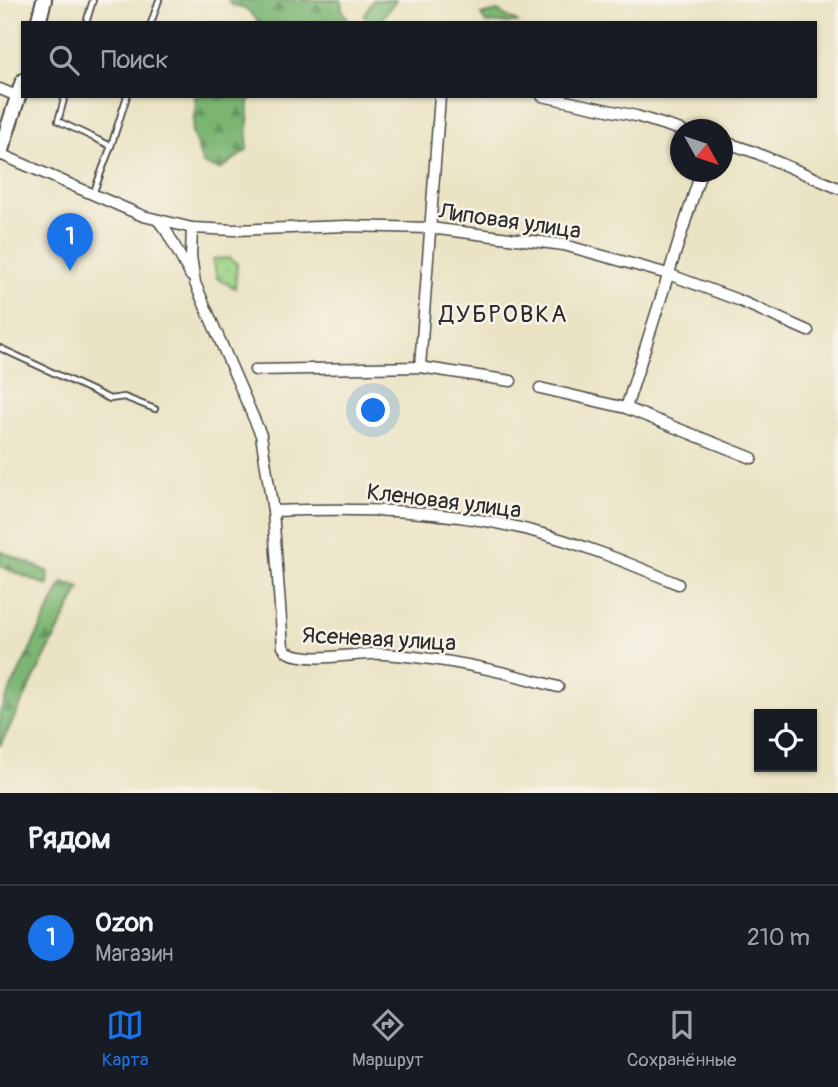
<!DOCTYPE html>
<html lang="ru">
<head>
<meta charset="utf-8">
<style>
  body { margin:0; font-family:Pangolin,sans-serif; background:#242831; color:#f1f3f6 }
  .controls { position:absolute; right:21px; bottom:21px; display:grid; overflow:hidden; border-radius:0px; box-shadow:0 2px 5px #0004 }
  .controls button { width:63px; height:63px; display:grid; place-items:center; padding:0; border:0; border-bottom:2px solid #363941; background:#171b24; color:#f1f3f6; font:35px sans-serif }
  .compass { position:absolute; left:670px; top:119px; width:63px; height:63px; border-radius:50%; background:#171b24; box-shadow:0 2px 5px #0004; rotate:130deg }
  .you { position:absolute; left:374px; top:411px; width:24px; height:24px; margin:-18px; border:5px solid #fff; border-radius:50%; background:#1a73e8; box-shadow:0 0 0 10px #1a73e833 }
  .badge { display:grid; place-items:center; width:46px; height:46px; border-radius:50%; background:#1a73e8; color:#fff; font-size:23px; font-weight:700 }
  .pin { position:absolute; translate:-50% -58px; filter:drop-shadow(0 2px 4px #0008) }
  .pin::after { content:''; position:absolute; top:37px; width:24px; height:21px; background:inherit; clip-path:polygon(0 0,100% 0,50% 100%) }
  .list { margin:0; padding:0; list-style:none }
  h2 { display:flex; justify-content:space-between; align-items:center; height:91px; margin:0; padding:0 28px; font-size:30px }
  h2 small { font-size:23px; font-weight:400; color:#9ea1a6 }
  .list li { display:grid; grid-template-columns:46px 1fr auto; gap:21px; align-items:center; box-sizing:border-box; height:105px; padding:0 28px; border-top:2px solid #363941 }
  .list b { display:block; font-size:26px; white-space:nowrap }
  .list p { margin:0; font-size:23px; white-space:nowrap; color:#9ea1a6 }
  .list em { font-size:23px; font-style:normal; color:#9ea1a6 }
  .icon { flex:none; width:38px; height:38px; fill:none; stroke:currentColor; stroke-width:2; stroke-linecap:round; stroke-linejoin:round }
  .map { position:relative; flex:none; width:838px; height:793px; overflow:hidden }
  .search { position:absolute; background:#171b24; box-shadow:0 2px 5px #0004; left:21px; right:21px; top:21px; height:77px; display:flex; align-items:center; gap:18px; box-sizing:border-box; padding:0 24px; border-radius:0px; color:#9ea1a6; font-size:26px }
  .sheet { height:196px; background:#171b24 }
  nav { display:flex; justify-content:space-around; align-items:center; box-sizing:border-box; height:98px; border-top:2px solid #363941; background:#171b24; font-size:19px; color:#9ea1a6 }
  nav a { display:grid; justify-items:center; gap:4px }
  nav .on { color:#1a73e8 }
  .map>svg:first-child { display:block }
  .forest { fill:url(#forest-firs); stroke:#53704e; stroke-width:2 }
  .park { fill:url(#park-dots); stroke:#627f58; stroke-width:2 }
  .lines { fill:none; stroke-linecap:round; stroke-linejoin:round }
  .lane-casing { stroke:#484742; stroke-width:8 }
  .street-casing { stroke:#484742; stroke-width:13 }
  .primary-casing { stroke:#484742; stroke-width:18 }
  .lane { stroke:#fff; stroke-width:4.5 }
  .street { stroke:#fff; stroke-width:10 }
  .primary { stroke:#fff; stroke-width:14 }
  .labels { text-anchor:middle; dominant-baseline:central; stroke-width:5; stroke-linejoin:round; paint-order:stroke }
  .street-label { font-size:23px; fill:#2b2b2b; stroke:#f7f3e8 }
  .neighbourhood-label { font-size:24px; letter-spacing:2px; fill:#2b2b2b; stroke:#f7f3e8 }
</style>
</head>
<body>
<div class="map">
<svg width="838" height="793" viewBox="0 0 838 793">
  <defs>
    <pattern id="forest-firs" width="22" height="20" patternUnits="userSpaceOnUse" patternTransform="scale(1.75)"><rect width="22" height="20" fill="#7bb572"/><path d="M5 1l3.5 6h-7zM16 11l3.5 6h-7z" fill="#65935e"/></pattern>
    <pattern id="park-dots" width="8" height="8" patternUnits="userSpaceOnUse" patternTransform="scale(1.75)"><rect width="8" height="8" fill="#9ad385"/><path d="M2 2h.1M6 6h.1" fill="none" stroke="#85b573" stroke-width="1.8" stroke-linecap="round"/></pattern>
  </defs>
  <rect width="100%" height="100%" fill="#f7f3e8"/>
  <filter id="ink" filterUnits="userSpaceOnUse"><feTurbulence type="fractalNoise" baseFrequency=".0143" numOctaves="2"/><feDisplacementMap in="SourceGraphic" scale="14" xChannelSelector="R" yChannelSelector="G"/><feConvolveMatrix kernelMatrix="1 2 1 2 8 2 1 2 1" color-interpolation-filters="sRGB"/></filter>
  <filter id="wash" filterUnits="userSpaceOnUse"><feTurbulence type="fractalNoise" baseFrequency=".00686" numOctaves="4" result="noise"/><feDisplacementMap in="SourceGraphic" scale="28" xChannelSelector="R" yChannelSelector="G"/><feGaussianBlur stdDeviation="1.57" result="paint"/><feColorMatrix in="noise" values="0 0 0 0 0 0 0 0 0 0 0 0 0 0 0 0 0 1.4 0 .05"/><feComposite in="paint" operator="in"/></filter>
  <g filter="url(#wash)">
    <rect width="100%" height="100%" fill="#eae3c4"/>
    <g class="forest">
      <path d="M228 0H341L342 9 350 23H259L248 10 232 5Z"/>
      <path d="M373 0H396L378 23H371L364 16Z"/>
      <path d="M497 11 519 23H486L481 15Z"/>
      <path d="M194 96H254L249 100 247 150 220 170 203 164 192 132 196 102Z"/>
      <path d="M0 551 49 572 48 586 0 566Z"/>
      <path d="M63 582 80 588 0 746V711Z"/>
    </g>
    <path class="park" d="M230 258 237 264 235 288 217 278 213 259Z"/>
  </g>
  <g filter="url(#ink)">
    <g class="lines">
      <g class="lane-casing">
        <g id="lane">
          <path d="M86 23 93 0"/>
          <path d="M151 23 159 0"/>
          <path d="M65 96 58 121 111 146 127 96"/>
          <path d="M93 194 111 146"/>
          <path d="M0 348 110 399 124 397 155 409"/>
        </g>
      </g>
      <g class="street-casing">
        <g id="street">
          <path d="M0 89 19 97"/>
          <path d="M542 96 636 116 681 130"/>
          <path d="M722 141 754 152 838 188"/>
          <path d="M0 154 143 216 192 228 234 230 347 226 430 228 564 245 668 274 738 300 808 331"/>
          <path d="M158 220 167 232 191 276"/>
          <path d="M192 228 191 256 195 283 261 435 273 511C358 508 445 509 528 530 580 543 629 563 678 584"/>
          <path d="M420 367 440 96"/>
          <path d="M255 370 420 367 511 381"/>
          <path d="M540 388 626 408 752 458"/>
          <path d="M626 408 701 172"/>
          <path d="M273 511 283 647 287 652C313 664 355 652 383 654 443 658 500 670 558 687"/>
        </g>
      </g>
      <g class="primary-casing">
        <g id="primary">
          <path d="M38 23 44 0"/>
          <path d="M0 153 23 81"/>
        </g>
      </g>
      <use href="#lane" class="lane"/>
      <use href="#street" class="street"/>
      <use href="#primary" class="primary"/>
    </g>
  </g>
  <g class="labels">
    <g class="street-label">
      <text transform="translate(510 221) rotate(8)">Липовая улица</text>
      <text transform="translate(444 501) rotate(7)">Кленовая улица</text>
      <text transform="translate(379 639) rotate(3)">Ясеневая улица</text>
    </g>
    <g class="neighbourhood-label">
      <text x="504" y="314">ДУБРОВКА</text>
    </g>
  </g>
</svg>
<div class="controls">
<button><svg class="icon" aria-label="locate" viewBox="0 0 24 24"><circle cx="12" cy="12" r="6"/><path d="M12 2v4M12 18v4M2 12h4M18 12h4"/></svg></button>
</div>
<svg class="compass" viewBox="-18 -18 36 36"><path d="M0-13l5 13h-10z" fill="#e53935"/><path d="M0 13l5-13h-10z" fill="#9ea1a6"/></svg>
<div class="you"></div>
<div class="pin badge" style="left:70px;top:271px">1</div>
<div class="search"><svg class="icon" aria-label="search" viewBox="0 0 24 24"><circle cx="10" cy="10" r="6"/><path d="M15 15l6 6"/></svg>Поиск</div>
</div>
<section class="sheet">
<h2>Рядом<small></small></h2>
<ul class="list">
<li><span class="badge">1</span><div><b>Ozon</b><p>Магазин</p></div><em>210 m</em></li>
</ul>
</section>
<nav>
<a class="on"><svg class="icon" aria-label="map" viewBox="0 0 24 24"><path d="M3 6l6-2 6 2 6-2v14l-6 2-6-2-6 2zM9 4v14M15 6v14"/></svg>Карта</a>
<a><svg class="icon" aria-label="directions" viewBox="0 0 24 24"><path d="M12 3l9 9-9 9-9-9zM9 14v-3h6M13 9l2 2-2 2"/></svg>Маршрут</a>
<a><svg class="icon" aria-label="saved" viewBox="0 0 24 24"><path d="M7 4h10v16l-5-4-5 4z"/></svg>Сохранённые</a>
</nav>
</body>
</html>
